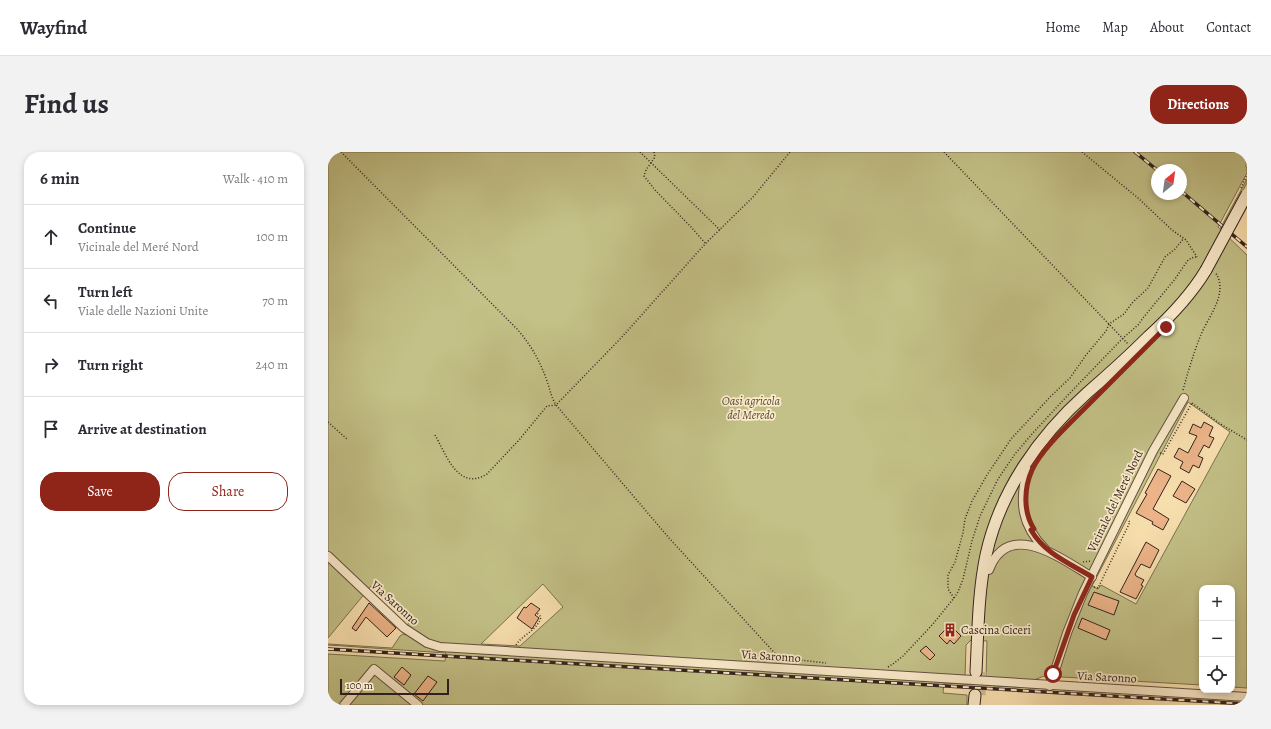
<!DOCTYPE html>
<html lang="en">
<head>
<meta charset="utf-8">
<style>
  body { margin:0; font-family:Alegreya,serif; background:#f2f2f3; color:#2b2b33 }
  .controls { position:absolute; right:12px; bottom:12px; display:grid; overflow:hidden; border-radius:8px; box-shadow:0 2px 6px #0003 }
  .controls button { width:36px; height:36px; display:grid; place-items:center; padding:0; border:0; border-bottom:1px solid #e1e1e2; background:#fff; color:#2b2b33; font:20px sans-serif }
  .compass { position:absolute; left:823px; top:12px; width:36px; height:36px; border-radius:50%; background:#fff; box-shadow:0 2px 6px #0003; rotate:29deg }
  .scale { position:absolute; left:12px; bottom:10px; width:109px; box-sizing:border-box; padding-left:4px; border:2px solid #32221d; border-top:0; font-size:11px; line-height:14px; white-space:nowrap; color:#32221d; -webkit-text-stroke:3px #fbebcb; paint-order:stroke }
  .stop { position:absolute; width:12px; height:12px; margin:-9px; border:3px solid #8f2418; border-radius:50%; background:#fff }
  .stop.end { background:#8f2418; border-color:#fff; box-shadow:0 1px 4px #0008 }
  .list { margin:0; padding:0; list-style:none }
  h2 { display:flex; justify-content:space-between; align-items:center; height:52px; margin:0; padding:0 16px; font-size:17px }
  h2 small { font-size:13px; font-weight:400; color:#7c7c81 }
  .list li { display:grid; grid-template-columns:26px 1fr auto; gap:12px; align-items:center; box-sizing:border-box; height:64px; padding:0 16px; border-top:1px solid #e1e1e2 }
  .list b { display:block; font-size:15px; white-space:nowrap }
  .list p { margin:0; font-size:13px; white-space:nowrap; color:#7c7c81 }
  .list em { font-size:13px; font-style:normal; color:#7c7c81 }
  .actions { display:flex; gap:8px; padding:12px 16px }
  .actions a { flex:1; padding:9px 0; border:1px solid #8f2418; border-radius:16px; text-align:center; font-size:14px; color:#8f2418 }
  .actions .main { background:#8f2418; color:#fff }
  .icon { flex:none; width:22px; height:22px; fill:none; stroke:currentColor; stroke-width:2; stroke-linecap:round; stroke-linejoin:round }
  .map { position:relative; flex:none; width:919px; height:553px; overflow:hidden; border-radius:16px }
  header { display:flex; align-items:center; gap:24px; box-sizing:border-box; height:56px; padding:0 20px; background:#fff; border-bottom:1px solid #e1e1e2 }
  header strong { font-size:19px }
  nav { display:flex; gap:22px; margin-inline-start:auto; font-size:14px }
  .intro { display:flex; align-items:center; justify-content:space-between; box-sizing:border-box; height:96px; padding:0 24px }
  h1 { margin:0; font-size:28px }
  .button { padding:10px 18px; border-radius:16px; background:#8f2418; color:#fff; font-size:14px; font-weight:700 }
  main { display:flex; gap:24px; padding:0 24px }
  aside { flex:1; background:#fff; border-radius:16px; box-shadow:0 2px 6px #0003 }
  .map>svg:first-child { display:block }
  .green { fill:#c3c187; stroke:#7a7252; fill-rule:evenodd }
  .building { fill:#edb589; stroke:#32221d }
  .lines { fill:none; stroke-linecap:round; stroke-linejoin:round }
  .secondary-tunnel { stroke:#d1ba92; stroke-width:11; stroke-dasharray:11 5.5; stroke-linecap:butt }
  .street-casing { stroke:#645242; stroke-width:10 }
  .secondary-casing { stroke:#32221d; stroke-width:13 }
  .path { stroke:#32221d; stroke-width:1.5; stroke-dasharray:1 2; stroke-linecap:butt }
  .street { stroke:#fbebcb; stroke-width:8 }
  .secondary { stroke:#fbebcb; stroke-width:11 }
  .rail-casing { stroke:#32221d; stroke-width:3.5 }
  .rail { stroke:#fbebcb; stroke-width:2; stroke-dasharray:6; stroke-linecap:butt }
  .secondary-bridge-casing { stroke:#32221d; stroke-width:13; stroke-linecap:butt }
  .path-bridge { stroke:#32221d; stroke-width:1.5; stroke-dasharray:1 2; stroke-linecap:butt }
  .secondary-bridge { stroke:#fbebcb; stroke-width:11 }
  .route { stroke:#8f2418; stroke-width:5 }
  .labels { text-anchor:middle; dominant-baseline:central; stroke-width:3.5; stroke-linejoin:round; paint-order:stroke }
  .park-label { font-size:12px; font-style:italic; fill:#564a38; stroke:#fbebcb }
  .street-label { font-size:12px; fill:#32221d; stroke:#fbebcb }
  .poi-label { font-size:12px; fill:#32221d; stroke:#fbebcb; text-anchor:start }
</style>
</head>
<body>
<header>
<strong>Wayfind</strong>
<nav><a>Home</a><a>Map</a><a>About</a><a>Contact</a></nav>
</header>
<div class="intro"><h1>Find us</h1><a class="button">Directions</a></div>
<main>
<aside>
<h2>6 min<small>Walk · 410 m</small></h2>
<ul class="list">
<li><svg class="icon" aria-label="ahead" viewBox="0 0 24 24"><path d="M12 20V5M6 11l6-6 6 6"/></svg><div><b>Continue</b><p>Vicinale del Meré Nord</p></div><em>100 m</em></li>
<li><svg class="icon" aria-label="left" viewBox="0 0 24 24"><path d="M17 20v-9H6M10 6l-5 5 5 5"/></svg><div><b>Turn left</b><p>Viale delle Nazioni Unite</p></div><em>70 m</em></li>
<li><svg class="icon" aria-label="right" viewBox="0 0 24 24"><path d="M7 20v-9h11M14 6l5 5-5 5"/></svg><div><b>Turn right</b></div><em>240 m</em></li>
<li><svg class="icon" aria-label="arrive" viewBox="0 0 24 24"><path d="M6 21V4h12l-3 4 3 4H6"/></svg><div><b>Arrive at destination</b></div></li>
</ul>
<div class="actions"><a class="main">Save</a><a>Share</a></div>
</aside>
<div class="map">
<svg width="919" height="553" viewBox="0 0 919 553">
  <rect width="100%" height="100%" fill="#f9e0af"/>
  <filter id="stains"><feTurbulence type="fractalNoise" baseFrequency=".005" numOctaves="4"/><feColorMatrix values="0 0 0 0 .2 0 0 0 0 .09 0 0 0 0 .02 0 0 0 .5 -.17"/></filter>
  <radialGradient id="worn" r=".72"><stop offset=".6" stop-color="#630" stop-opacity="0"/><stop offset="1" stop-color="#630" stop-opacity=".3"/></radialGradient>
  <path class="green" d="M0 0H919L918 15 919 16V21L890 75 892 77 919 27V31L893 78 919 103V536L904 535V436H874V533L716 524 706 528 658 526 659 489 643 488 638 493 637 526 771 539V540L616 531 615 541 639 543V553H0V502L117 509 118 501 0 493V492L64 496 72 484 75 482 79 483 95 493 98 487 79 474 81 470 43 434 0 486ZM829 18H853V42H829ZM860 250 902 280 808 452 773 433 770 437 764 434ZM215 432 235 455 192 494 153 492Z"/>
  <g class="building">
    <path d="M876 270 885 275 881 284 886 286 881 296 876 293 870 304 875 306 871 316 865 313 861 321 852 316 855 310 846 305 851 296 860 301 869 284 861 281 865 272 873 276Z"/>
    <path d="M830 317 843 324 825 357 841 367 835 378 824 372 825 370 808 361 819 342 817 341Z"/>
    <path d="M854 329 867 337 858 351 845 344Z"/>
    <path d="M818 390 831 398 822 416 813 412 807 422 808 424 816 428 813 433 815 434 808 447 792 440Z"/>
    <path d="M766 440 791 449 786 463 760 453Z"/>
    <path d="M41 451 68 476 59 485 38 465 28 479 24 476Z"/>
    <path d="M203 451 212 457 207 463 211 466 204 477 189 466 196 455 198 456Z"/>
    <path d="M754 466 782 478 778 488 750 476Z"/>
    <path d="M622 473 633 484 626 492 622 488 619 492 611 484Z"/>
    <path d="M598 494 607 503 602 508 592 499Z"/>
    <path d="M74 515 83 523 76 533 66 525Z"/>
    <path d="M100 524 109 530 95 549 86 542Z"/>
  </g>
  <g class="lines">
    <path class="secondary-tunnel" d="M652 543 653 520"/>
    <g class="street-casing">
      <g id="street">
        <path d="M699 318C691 350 693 373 717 397"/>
        <path d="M0 404 76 476 99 491 112 495 919 545"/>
        <path d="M661 418C680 366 734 407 764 425"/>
        <path d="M722 534 739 481 755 441 825 299 856 246"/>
        <path d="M16 553 46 517 90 553"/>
      </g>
    </g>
    <g class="secondary-casing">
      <g id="secondary">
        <path d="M648 520C650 481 650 441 658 403 672 339 711 284 759 241 780 223 801 204 821 184 843 164 863 143 878 118"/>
        <path d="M646 553 647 543"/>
      </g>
    </g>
    <g class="path">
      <path d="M13 0 189 177C203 193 212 209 219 229 222 237 223 245 228 253L341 386 454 509"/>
      <path d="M312 0 392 78"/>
      <path d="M326 0 327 5 318 18 316 24 327 38 363 75 377 91"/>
      <path d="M616 0 800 192"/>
      <path d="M754 0 810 46 844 78 858 88 869 105"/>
      <path d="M855 238C860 220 865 203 872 185 879 166 902 141 887 120"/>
      <path d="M864 251 891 271 919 288"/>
      <path d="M0 270 20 288"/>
      <path d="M107 283C118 302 130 340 159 322L191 288 219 254 228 253 293 186 377 92 425 45 462 0"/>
      <path d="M832 301 835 302 864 251"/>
      <path d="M755 410 763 409"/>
      <path d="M766 435 770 436 802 370 799 368"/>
      <path d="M626 446 620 437V423L627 410 635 381 637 367 644 349 659 323 683 287 723 244 742 226 758 203 778 179 781 172 796 162 804 151 820 136 837 105 847 97 856 86"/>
      <path d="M188 493C195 482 209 479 213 465L209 461"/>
      <path d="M453 505 461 508H472L498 511"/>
      <path d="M560 515 565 512 575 504 605 472 626 446 630 440 635 427 644 389 652 364 670 327 687 302 704 282 740 243 795 186 810 173 815 166 847 127 860 108 866 105H869"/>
    </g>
    <use href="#street" class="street"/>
    <use href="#secondary" class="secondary"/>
    <g class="rail-casing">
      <g id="rail">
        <path d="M807 0 829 18"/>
        <path d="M853 39 919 95"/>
        <path d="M0 497 919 552"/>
      </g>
    </g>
    <use href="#rail" class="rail"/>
    <g class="secondary-bridge-casing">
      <path id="secondary-bridge" d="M878 118 919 42"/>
    </g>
    <path class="path-bridge" d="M913 36 919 23"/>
    <use href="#secondary-bridge" class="secondary-bridge"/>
  </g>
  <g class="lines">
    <path class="route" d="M725 522 746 463 764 425C741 411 717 402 703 378L706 377C695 360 696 336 704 318 713 298 740 273 756 257 783 230 811 202 838 175"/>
  </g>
  <defs>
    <g id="building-bare" transform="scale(1.08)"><path d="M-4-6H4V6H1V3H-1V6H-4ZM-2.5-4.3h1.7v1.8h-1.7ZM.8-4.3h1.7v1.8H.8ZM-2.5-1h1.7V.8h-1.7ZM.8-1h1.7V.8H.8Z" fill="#8f2418" stroke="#fbebcb" stroke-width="2.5" paint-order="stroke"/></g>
  </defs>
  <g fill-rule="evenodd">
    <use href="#building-bare" x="622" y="478"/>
  </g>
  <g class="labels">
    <g class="park-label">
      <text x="423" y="249">Oasi agricola<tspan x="423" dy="14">del Meredo</tspan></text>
    </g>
    <g class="street-label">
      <text transform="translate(787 349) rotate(-64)">Vicinale del Meré Nord</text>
      <text transform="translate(67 451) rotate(42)">Via Saronno</text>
      <text transform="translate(443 504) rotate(4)">Via Saronno</text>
      <text transform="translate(779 525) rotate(3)">Via Saronno</text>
    </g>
    <g class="poi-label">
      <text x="633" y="478">Cascina Ciceri</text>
    </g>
  </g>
  <rect width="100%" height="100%" filter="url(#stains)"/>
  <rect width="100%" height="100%" fill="url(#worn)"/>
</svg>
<div class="controls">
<button>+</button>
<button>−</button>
<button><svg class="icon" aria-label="locate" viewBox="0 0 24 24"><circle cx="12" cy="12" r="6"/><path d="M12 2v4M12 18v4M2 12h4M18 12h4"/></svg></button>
</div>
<svg class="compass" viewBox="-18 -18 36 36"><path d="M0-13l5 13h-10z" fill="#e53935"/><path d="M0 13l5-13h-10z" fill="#7c7c81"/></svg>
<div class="scale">100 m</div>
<div class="stop" style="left:725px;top:522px"></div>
<div class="stop end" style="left:838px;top:175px"></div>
</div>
</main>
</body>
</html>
